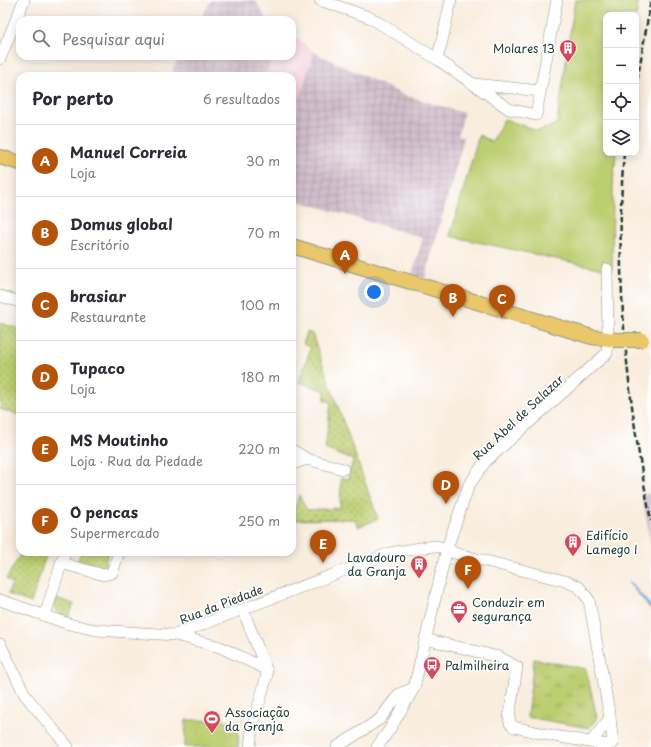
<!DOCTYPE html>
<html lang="pt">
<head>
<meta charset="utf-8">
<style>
  :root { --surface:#fff; --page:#f7f7f7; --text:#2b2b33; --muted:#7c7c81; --line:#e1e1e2; --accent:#b45309 }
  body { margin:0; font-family:"Playpen Sans",sans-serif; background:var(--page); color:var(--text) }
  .controls { position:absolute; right:12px; top:12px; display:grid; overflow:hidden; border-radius:8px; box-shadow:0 2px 10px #0003 }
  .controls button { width:36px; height:36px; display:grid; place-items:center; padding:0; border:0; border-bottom:1px solid var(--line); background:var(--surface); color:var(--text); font:20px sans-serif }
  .you { position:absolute; left:374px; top:292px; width:14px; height:14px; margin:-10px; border:3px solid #fff; border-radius:50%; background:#1a73e8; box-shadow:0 0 0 6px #1a73e833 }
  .badge { display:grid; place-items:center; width:26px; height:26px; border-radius:50%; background:var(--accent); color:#fff; font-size:13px; font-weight:700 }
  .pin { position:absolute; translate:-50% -33px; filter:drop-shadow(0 1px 2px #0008) }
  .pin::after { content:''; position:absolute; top:21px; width:14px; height:12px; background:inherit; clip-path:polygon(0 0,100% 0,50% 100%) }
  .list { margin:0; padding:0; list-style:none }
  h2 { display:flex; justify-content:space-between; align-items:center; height:52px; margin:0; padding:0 16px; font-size:17px }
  h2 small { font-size:13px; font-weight:400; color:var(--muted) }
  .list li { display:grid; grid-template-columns:26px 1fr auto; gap:12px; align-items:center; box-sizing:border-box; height:72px; padding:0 16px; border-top:1px solid var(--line) }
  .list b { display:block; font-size:15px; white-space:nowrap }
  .list p { margin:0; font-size:13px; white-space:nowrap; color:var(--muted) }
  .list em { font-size:13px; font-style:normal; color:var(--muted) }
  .icon { flex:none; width:22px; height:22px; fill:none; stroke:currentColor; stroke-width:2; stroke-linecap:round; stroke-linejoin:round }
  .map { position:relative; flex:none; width:651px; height:747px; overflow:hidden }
  .search { position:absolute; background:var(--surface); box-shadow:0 2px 10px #0003; left:16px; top:16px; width:280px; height:44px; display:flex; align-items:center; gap:10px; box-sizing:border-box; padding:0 14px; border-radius:12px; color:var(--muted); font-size:15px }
  .panel { position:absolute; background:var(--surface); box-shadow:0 2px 10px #0003; left:16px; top:72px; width:280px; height:484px; border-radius:12px }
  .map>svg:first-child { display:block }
  .built { fill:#f5cfda }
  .industrial { fill:url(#industrial-grid) }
  .railway { fill:#d1bdcb }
  .grass { fill:#bdce71; stroke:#6e8652 }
  .park { fill:url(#park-tufts); stroke:#6e8652 }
  .garden { fill:url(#garden-dots); stroke:#6e8652 }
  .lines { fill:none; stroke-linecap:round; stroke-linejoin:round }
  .stream { stroke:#5da1d2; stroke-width:2.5 }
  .minor-casing { stroke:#8c9589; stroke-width:12 }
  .major-casing { stroke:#8c9589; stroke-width:16 }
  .minor { stroke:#fff; stroke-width:11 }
  .major { stroke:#eac769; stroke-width:14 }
  .rail { stroke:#1f3d34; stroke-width:2.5; stroke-dasharray:6 3; stroke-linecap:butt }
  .major-bridge-casing { stroke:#8c9589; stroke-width:16; stroke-linecap:butt }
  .major-bridge { stroke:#eac769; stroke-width:14 }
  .labels { text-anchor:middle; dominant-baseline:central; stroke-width:3.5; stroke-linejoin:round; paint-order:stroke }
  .poi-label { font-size:12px; fill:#1f3d34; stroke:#fff; text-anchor:start }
  .street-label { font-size:12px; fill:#1f3d34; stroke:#fff }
</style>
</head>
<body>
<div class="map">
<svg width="651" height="747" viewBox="0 0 651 747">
  <defs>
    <pattern id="industrial-grid" width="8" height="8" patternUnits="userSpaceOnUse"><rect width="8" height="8" fill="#d1bdcb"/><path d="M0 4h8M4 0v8" fill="none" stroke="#b3a3af"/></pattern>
    <pattern id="park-tufts" width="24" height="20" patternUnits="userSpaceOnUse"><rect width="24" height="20" fill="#bdce71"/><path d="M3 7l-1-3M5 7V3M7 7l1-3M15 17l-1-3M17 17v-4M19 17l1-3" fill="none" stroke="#99a85e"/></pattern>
    <pattern id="garden-dots" width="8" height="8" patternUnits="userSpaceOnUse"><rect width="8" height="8" fill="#bdce71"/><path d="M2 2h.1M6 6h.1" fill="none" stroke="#99a85e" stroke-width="1.8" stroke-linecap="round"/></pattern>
  </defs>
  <rect width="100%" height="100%" fill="#fff"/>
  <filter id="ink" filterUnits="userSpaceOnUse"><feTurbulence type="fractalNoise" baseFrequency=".025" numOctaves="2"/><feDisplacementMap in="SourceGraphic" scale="8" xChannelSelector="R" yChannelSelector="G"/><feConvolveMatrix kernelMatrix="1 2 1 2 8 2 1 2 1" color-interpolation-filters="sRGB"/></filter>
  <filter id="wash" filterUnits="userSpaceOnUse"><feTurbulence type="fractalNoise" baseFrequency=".012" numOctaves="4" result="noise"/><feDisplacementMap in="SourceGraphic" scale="16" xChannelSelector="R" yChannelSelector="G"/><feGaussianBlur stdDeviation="0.9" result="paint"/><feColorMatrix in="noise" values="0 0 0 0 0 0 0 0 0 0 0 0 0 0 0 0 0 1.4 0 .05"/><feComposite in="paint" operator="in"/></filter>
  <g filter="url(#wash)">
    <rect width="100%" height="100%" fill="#f9edde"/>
    <path class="built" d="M292,34L314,52L292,123V76H265L272,56H292Z"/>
    <g class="industrial">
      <path d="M211,0H255L267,20H200Z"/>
      <path d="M314,52L404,95L464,113L458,135L464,138L425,278L412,274L423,238L292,199V123Z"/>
      <path d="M180,56H272L265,76H177L172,70Z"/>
    </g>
    <path class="railway" d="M651,493V546L642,495Z"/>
    <g class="grass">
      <path d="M575,0H639L636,16V15H606V153H616L613,183L612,271L450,236L479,135L492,142L504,119L538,131L548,128L557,123Z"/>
      <path d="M186,720L239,721L238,747H185Z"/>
    </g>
    <path class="park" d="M534,659L586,669L597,718L589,728L527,717Z"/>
    <g class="garden">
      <path d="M0,323L20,329V415L0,409Z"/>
      <path d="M307,332L312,334L378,519L358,527L355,519L292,520L299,495L307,510L340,508L341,478L348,479L353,460L325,449L331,402L324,400L325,391L299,382L311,347L303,344Z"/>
      <path d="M22,552H47L31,603L8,594L12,583L6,579Z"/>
      <path d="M81,552H108L103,571L77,563Z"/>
      <path d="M56,598L74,604L68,618C59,614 50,608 56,598Z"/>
    </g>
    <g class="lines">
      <path class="stream" d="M629,582L651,608"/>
    </g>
  </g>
  <g filter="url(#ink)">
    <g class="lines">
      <g class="minor-casing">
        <g id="minor">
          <path d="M320,0L371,18L437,59L509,109L536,115L557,0"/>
          <path d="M0,59L24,0"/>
          <path d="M437,59L441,45L451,0"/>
          <path d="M474,84L540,91"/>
          <path d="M0,296L20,302"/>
          <path d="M292,450L307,459L292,464"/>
          <path d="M307,459L343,469"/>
          <path d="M61,563L104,575L112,573L119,552"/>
          <path d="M0,600L69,624L96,630L175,635L390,553L433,546L447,548L454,553L565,581L579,587L589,600L610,718L613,743L608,745L554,736L514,727L510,723L509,718L517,667L499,657L425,639"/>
          <path d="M243,610L266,669L267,675L252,729L250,747"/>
          <path d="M45,615L65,552"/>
          <path d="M175,635L220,647L266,669"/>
          <path d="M0,644L25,695L68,747"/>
          <path d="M591,742L610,718"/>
          <path d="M337,747L380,719L399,694L414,688"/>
          <path d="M377,747L390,729L414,688L447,548L469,485L485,462L607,353L608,339L607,269"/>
        </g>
      </g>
      <g class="major-casing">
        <g id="major">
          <path d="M0,157L20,163"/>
          <path d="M292,246L592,337L616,340"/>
        </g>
      </g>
      <use href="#minor" class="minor"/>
      <use href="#major" class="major"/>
      <g class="rail">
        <path d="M636,88L651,0"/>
        <path d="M624,153C614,276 627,400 651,521"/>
      </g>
      <g class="major-bridge-casing">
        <path id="major-bridge" d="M616,340H642"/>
      </g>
      <use href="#major-bridge" class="major-bridge"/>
    </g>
  </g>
  <defs>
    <g id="building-pin" transform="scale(0.9)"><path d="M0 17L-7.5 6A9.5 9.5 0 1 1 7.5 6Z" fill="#d1495b" stroke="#fff"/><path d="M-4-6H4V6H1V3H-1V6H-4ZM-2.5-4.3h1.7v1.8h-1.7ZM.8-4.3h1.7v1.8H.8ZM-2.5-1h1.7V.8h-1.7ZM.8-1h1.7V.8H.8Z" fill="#fff"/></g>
    <g id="office-pin" transform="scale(0.9)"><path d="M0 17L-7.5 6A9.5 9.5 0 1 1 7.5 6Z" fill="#d1495b" stroke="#fff"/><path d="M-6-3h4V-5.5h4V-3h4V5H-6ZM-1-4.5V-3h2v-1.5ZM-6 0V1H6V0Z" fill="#fff"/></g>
    <g id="bus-pin" transform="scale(0.9)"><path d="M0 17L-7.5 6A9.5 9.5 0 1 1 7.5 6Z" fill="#d1495b" stroke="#fff"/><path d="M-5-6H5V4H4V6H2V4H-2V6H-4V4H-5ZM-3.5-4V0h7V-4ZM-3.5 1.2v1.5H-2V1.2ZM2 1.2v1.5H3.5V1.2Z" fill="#fff"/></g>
    <g id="stadium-pin" transform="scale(0.9)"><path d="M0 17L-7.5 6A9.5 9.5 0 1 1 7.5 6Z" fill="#d1495b" stroke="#fff"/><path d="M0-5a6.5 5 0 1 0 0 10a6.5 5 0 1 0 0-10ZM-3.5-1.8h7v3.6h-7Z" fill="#fff"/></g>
  </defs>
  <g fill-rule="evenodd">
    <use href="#building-pin" x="568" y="48"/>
    <use href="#building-pin" x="573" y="542"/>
    <use href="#building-pin" x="419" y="564"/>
    <use href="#office-pin" x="459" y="609"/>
    <use href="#bus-pin" x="432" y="665"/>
    <use href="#stadium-pin" x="212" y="719"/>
  </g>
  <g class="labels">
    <g class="poi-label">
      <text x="555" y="48" text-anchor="end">Molares 13</text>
      <text x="586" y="535">Edifício<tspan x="586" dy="14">Lamego I</tspan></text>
      <text x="406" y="557" text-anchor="end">Lavadouro<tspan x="406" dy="14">da Granja</tspan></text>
      <text x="472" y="602">Conduzir em<tspan x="472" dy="14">segurança</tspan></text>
      <text x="445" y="665">Palmilheira</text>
      <text x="225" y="712">Associação<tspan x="225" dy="14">da Granja</tspan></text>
    </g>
    <g class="street-label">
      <text transform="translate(518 417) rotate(-43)">Rua Abel de Salazar</text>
      <text transform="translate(221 604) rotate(-21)">Rua da Piedade</text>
    </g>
  </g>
</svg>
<div class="controls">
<button>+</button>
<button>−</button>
<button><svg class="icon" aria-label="locate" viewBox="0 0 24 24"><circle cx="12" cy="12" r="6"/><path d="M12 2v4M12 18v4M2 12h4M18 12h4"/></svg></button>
<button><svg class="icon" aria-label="layers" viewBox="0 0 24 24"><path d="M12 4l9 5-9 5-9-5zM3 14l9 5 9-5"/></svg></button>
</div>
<div class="you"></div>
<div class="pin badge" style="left:345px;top:274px">A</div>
<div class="pin badge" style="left:453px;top:317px">B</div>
<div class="pin badge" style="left:502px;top:318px">C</div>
<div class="pin badge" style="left:446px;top:504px">D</div>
<div class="pin badge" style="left:323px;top:563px">E</div>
<div class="pin badge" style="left:468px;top:589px">F</div>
<div class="search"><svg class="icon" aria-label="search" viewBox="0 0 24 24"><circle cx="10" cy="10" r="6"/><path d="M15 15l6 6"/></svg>Pesquisar aqui</div>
<section class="panel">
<h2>Por perto<small>6 resultados</small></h2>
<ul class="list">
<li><span class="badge">A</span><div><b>Manuel Correia</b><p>Loja</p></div><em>30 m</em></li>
<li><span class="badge">B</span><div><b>Domus global</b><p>Escritório</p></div><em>70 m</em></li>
<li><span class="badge">C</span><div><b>brasiar</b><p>Restaurante</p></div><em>100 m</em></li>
<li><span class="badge">D</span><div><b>Tupaco</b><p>Loja</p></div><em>180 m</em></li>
<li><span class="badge">E</span><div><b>MS Moutinho</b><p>Loja · Rua da Piedade</p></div><em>220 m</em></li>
<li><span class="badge">F</span><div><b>O pencas</b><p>Supermercado</p></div><em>250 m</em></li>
</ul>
</section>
</div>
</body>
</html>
